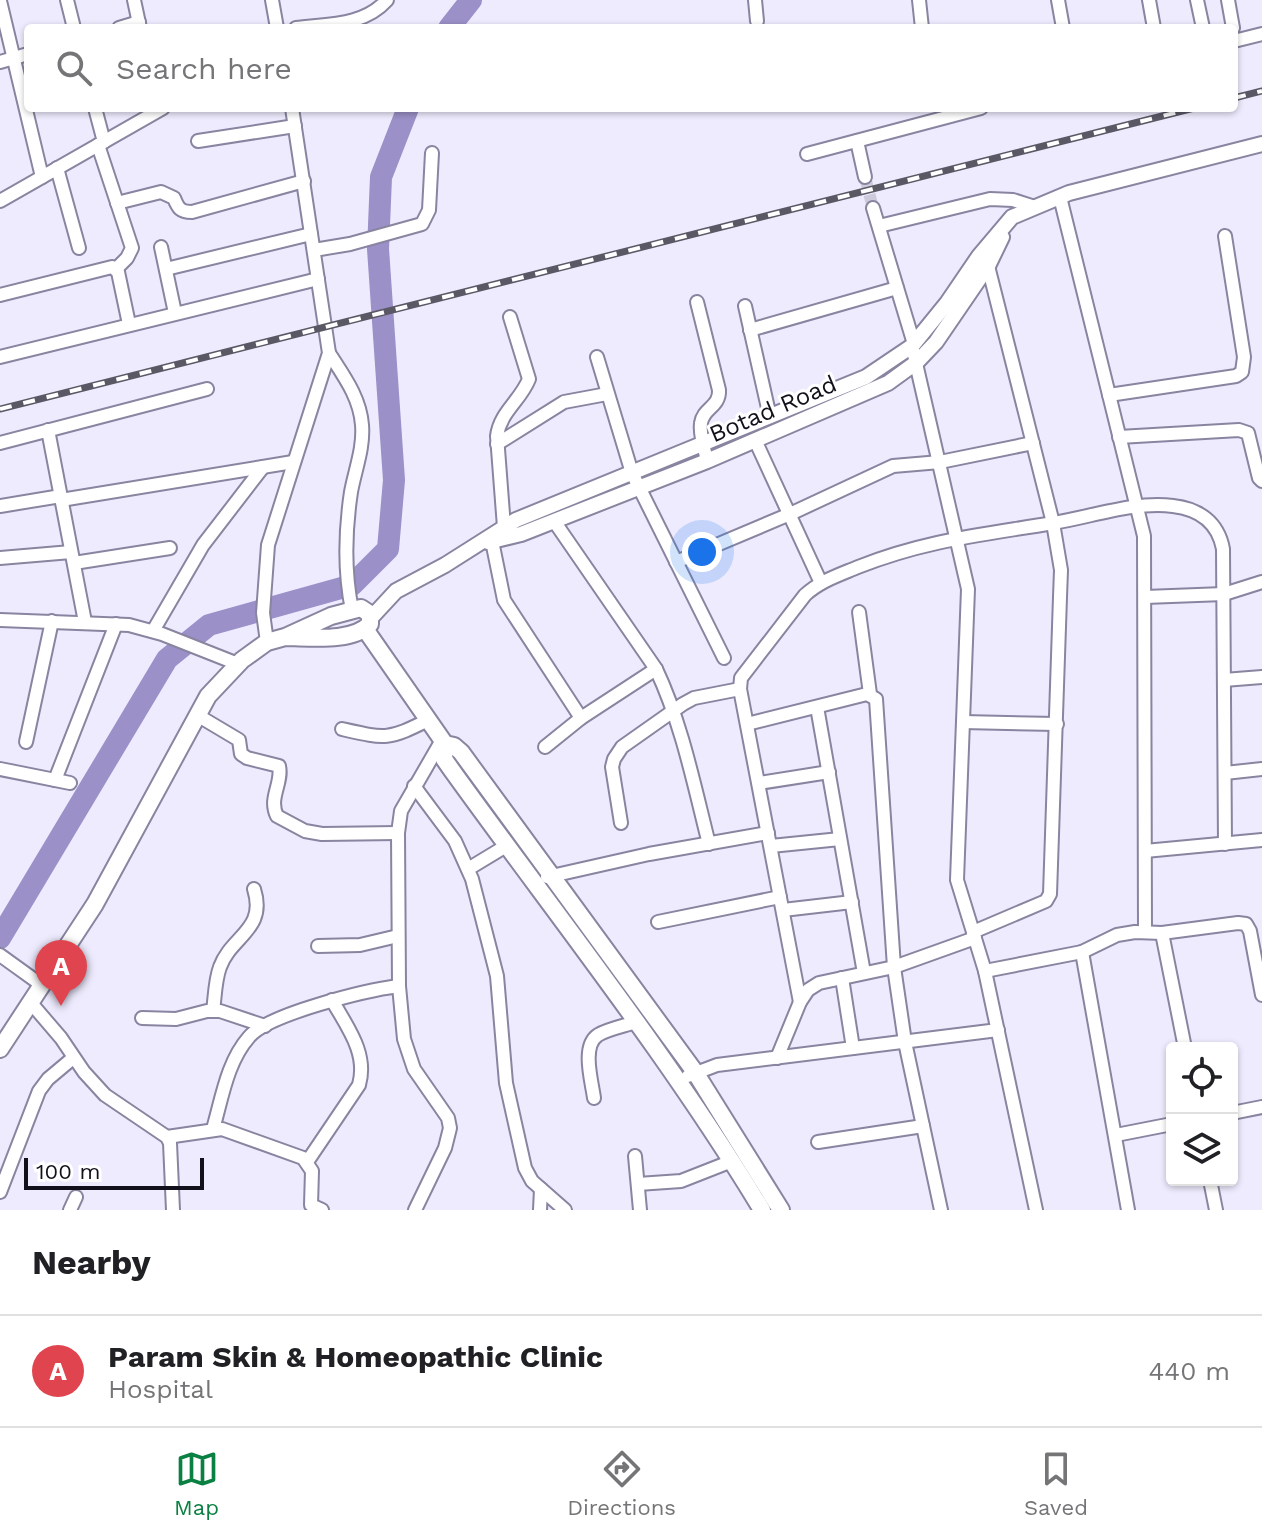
<!DOCTYPE html>
<html lang="en">
<head>
<meta charset="utf-8">
<style>
  :root { --surface:#fff; --page:#f2f2f2; --text:#202124; --muted:#757577; --line:#e0e0e0; --accent:#0b8043 }
  body { margin:0; font-family:"Work Sans",sans-serif; background:var(--page); color:var(--text) }
  .controls { position:absolute; right:24px; bottom:24px; display:grid; overflow:hidden; border-radius:8px; box-shadow:0 2px 6px #0004 }
  .controls button { width:72px; height:72px; display:grid; place-items:center; padding:0; border:0; border-bottom:2px solid var(--line); background:var(--surface); color:var(--text); font:40px sans-serif }
  .scale { position:absolute; left:24px; bottom:20px; width:180px; box-sizing:border-box; padding-left:8px; border:4px solid #12101a; border-top:0; font-size:22px; line-height:28px; white-space:nowrap; color:#12101a; -webkit-text-stroke:6px #fff; paint-order:stroke }
  .you { position:absolute; left:702px; top:552px; width:28px; height:28px; margin:-20px; border:6px solid #fff; border-radius:50%; background:#1a73e8; box-shadow:0 0 0 12px #1a73e833 }
  .badge { display:grid; place-items:center; width:52px; height:52px; border-radius:50%; background:var(--accent); color:#fff; font-size:26px; font-weight:700 }
  .pin { position:absolute; translate:-50% -66px; filter:drop-shadow(0 2px 4px #0008) }
  .pin::after { content:''; position:absolute; top:42px; width:28px; height:24px; background:inherit; clip-path:polygon(0 0,100% 0,50% 100%) }
  .list { margin:0; padding:0; list-style:none }
  h2 { display:flex; justify-content:space-between; align-items:center; height:104px; margin:0; padding:0 32px; font-size:34px }
  h2 small { font-size:26px; font-weight:400; color:var(--muted) }
  .list li { display:grid; grid-template-columns:52px 1fr auto; gap:24px; align-items:center; box-sizing:border-box; height:112px; padding:0 32px; border-top:2px solid var(--line) }
  .list b { display:block; font-size:30px; white-space:nowrap }
  .list p { margin:0; font-size:26px; white-space:nowrap; color:var(--muted) }
  .list em { font-size:26px; font-style:normal; color:var(--muted) }
  .icon { flex:none; width:44px; height:44px; fill:none; stroke:currentColor; stroke-width:2; stroke-linecap:round; stroke-linejoin:round }
  .map { position:relative; flex:none; width:1262px; height:1210px; overflow:hidden }
  .search { position:absolute; background:var(--surface); box-shadow:0 2px 6px #0004; left:24px; right:24px; top:24px; height:88px; display:flex; align-items:center; gap:20px; box-sizing:border-box; padding:0 28px; border-radius:8px; color:var(--muted); font-size:30px }
  .sheet { height:216px; background:var(--surface) }
  nav { display:flex; justify-content:space-around; align-items:center; box-sizing:border-box; height:112px; border-top:2px solid var(--line); background:var(--surface); font-size:22px; color:var(--muted) }
  nav a { display:grid; justify-items:center; gap:4px }
  nav .on { color:var(--accent) }
  .map>svg:first-child { display:block }
  .lines { fill:none; stroke-linecap:round; stroke-linejoin:round }
  .river { stroke:#9b90c7; stroke-width:22 }
  .minor-tunnel { stroke:#cdcadc; stroke-width:12; stroke-dasharray:12 6; stroke-linecap:butt }
  .minor-casing { stroke:#8984a0; stroke-width:16 }
  .major-casing { stroke:#8984a0; stroke-width:18 }
  .highway-casing { stroke:#8984a0; stroke-width:20 }
  .minor { stroke:#fff; stroke-width:12 }
  .major { stroke:#fff; stroke-width:14 }
  .highway { stroke:#fff; stroke-width:16 }
  .rail-casing { stroke:#5a5865; stroke-width:7 }
  .rail { stroke:#fff; stroke-width:4; stroke-dasharray:12; stroke-linecap:butt }
  .labels { text-anchor:middle; dominant-baseline:central; stroke-width:6; stroke-linejoin:round; paint-order:stroke }
  .street-label { font-size:24px; fill:#12101a; stroke:#fff }
</style>
</head>
<body>
<div class="map">
<svg width="1262" height="1210" viewBox="0 0 1262 1210">
  <rect width="100%" height="100%" fill="#eeebfe"/>
  <g class="lines">
    <g class="river">
      <path d="M449,28L471,0"/>
      <path d="M0,938L167,659L209,625L352,585L388,549L394,480L378,249L381,177L408,108"/>
    </g>
    <path class="minor-tunnel" d="M865,177L873,208"/>
    <g class="minor-casing">
      <g id="minor">
        <path d="M67,0L74,28"/>
        <path d="M134,0L140,28"/>
        <path d="M272,0L277,28"/>
        <path d="M755,0L757,21"/>
        <path d="M919,0L922,28"/>
        <path d="M1058,0L1063,28"/>
        <path d="M1149,0L1154,28"/>
        <path d="M1197,0L1203,28"/>
        <path d="M1228,0L1233,28"/>
        <path d="M0,1L42,177"/>
        <path d="M119,28L139,22"/>
        <path d="M296,28C328,24 364,26 387,0"/>
        <path d="M1234,41L1262,34"/>
        <path d="M0,62L28,54"/>
        <path d="M95,108L104,142"/>
        <path d="M198,141L295,126"/>
        <path d="M857,141L865,177"/>
        <path d="M98,145L132,248L127,258L116,269"/>
        <path d="M807,154L981,108"/>
        <path d="M57,168L79,248"/>
        <path d="M1060,197L1144,536L1145,932"/>
        <path d="M0,201L163,108"/>
        <path d="M117,203L161,192L174,198C178,208 180,212 192,212L304,181"/>
        <path d="M873,208L914,344"/>
        <path d="M879,226L990,199L1013,200L1035,207"/>
        <path d="M161,247L175,313"/>
        <path d="M314,250L350,244L422,224L429,210L432,153"/>
        <path d="M166,269L311,234"/>
        <path d="M0,295L112,267L118,272L129,324"/>
        <path d="M697,302L719,390C720,407 703,408 701,423C699,434 705,450 707,461"/>
        <path d="M745,306L770,417"/>
        <path d="M750,330L897,288"/>
        <path d="M912,346L968,589L957,880L985,971L1036,1210"/>
        <path d="M329,353C343,375 360,397 362,425C364,448 355,470 351,492C345,532 344,571 352,610"/>
        <path d="M0,357L318,279"/>
        <path d="M597,357L632,473L724,658"/>
        <path d="M1109,395L1236,376L1242,372L1244,357L1225,236"/>
        <path d="M48,430L85,622"/>
        <path d="M1119,437L1239,430L1248,433L1259,478L1262,481"/>
        <path d="M755,440L821,583"/>
        <path d="M0,443L207,389"/>
        <path d="M497,444L564,402L607,394"/>
        <path d="M61,500L293,462"/>
        <path d="M0,506L61,496"/>
        <path d="M554,521L656,669C682,724 694,785 709,844"/>
        <path d="M504,527L497,436C500,412 521,400 529,379L510,317"/>
        <path d="M492,541L504,600L581,718"/>
        <path d="M0,558L71,552"/>
        <path d="M676,562L790,514L893,466L940,462L1033,443"/>
        <path d="M74,563L170,548"/>
        <path d="M1145,597L1224,594L1262,582"/>
        <path d="M859,612L870,694"/>
        <path d="M0,620L129,625L162,634L238,664"/>
        <path d="M153,631L203,545L263,467"/>
        <path d="M267,642L263,613L268,545L329,353L292,108"/>
        <path d="M1224,680L1262,677"/>
        <path d="M817,707L864,973"/>
        <path d="M197,715L239,740L241,754L247,758L279,766C283,783 268,798 277,816L305,831L322,834L398,833"/>
        <path d="M963,722L1057,724"/>
        <path d="M747,724L867,694L876,699L894,967L905,1042L941,1210"/>
        <path d="M342,729C386,739 388,740 428,720"/>
        <path d="M26,742L52,621"/>
        <path d="M545,747L581,718L656,669"/>
        <path d="M0,769L70,783"/>
        <path d="M1225,773L1262,769"/>
        <path d="M55,780L116,624"/>
        <path d="M759,783L829,772"/>
        <path d="M414,786L455,841L472,879L497,976L506,1083L525,1168L532,1181L565,1210"/>
        <path d="M621,823L612,767L614,759L622,747L683,704L694,698L740,689"/>
        <path d="M771,846L840,839"/>
        <path d="M1145,851L1262,840"/>
        <path d="M468,869L506,846"/>
        <path d="M547,877L649,854L768,833"/>
        <path d="M783,910L852,902"/>
        <path d="M658,922L780,897"/>
        <path d="M973,932L1046,901L1050,894L1060,597L1061,570L1053,523L988,266"/>
        <path d="M1162,933L1185,1048"/>
        <path d="M318,946L360,945L398,936"/>
        <path d="M1082,952L1128,1210"/>
        <path d="M0,955L43,986"/>
        <path d="M985,971L1082,952L1117,935L1135,932L1162,933L1238,923L1246,924L1250,931L1262,995"/>
        <path d="M842,978L853,1048"/>
        <path d="M800,1002L740,689L741,678L805,595C820,581 839,575 858,567C926,540 982,535 1053,523C1091,517 1134,501 1173,506C1199,509 1218,522 1223,549L1225,844"/>
        <path d="M31,1003L61,1038L84,1072L105,1095L167,1137L170,1143L173,1210"/>
        <path d="M213,1011C215,997 215,980 220,967C231,936 267,930 254,889"/>
        <path d="M142,1018L176,1019L207,1011H220L265,1026"/>
        <path d="M777,1058L800,1002L808,990L819,983L894,967L975,938"/>
        <path d="M688,1076L717,1065L998,1030"/>
        <path d="M594,1098C592,1082 581,1046 598,1035C608,1029 624,1026 636,1022"/>
        <path d="M1232,1113L1262,1107"/>
        <path d="M213,1129C222,1098 227,1062 249,1037C268,1014 367,990 399,986"/>
        <path d="M1116,1135L1172,1124"/>
        <path d="M167,1137L222,1129L303,1158L312,1171L311,1205L322,1210"/>
        <path d="M818,1142L923,1126"/>
        <path d="M635,1156L640,1210"/>
        <path d="M307,1162L359,1085C368,1053 347,1027 332,1000"/>
        <path d="M1210,1180L1216,1210"/>
        <path d="M638,1184L681,1181L732,1161"/>
        <path d="M0,1192L39,1091L48,1079L73,1058"/>
        <path d="M70,1210L76,1197"/>
        <path d="M415,1210L445,1148L450,1128L448,1118L414,1069L404,1039L399,986L398,833L401,811L442,740"/>
        <path d="M540,1210L541,1189"/>
      </g>
    </g>
    <g class="major-casing">
      <g id="major">
        <path d="M488,542L521,534L707,461L888,383L917,362L936,342L988,266L1002,237"/>
        <path d="M370,619L396,591L445,565L516,520L866,377L912,346L947,303L979,256L1012,217L1069,193L1262,144"/>
      </g>
    </g>
    <g class="highway-casing">
      <g id="highway">
        <path d="M365,629L445,744L454,746L461,752L695,1072L781,1210"/>
        <path d="M445,744L444,759L451,769C556,915 669,1056 762,1210"/>
        <path d="M0,1049L95,904L208,696L242,660L267,642L285,637L331,616L361,608L370,614V624C352,643 309,637 285,637"/>
      </g>
    </g>
    <use href="#minor" class="minor"/>
    <use href="#major" class="major"/>
    <use href="#highway" class="highway"/>
    <g class="rail-casing">
      <g id="rail">
        <path d="M1234,98L1262,91"/>
        <path d="M0,409L1194,108"/>
      </g>
    </g>
    <use href="#rail" class="rail"/>
  </g>
  <g class="labels">
    <g class="street-label">
      <text transform="translate(773 409) rotate(-23)">Botad Road</text>
    </g>
  </g>
</svg>
<div class="controls">
<button><svg class="icon" aria-label="locate" viewBox="0 0 24 24"><circle cx="12" cy="12" r="6"/><path d="M12 2v4M12 18v4M2 12h4M18 12h4"/></svg></button>
<button><svg class="icon" aria-label="layers" viewBox="0 0 24 24"><path d="M12 4l9 5-9 5-9-5zM3 14l9 5 9-5"/></svg></button>
</div>
<div class="scale">100 m</div>
<div class="you"></div>
<div class="pin badge" style="left:61px;top:1006px;background:#e0444e">A</div>
<div class="search"><svg class="icon" aria-label="search" viewBox="0 0 24 24"><circle cx="10" cy="10" r="6"/><path d="M15 15l6 6"/></svg>Search here</div>
</div>
<section class="sheet">
<h2>Nearby<small></small></h2>
<ul class="list">
<li><span class="badge" style="background:#e0444e">A</span><div><b>Param Skin &amp; Homeopathic Clinic</b><p>Hospital</p></div><em>440 m</em></li>
</ul>
</section>
<nav>
<a class="on"><svg class="icon" aria-label="map" viewBox="0 0 24 24"><path d="M3 6l6-2 6 2 6-2v14l-6 2-6-2-6 2zM9 4v14M15 6v14"/></svg>Map</a>
<a><svg class="icon" aria-label="directions" viewBox="0 0 24 24"><path d="M12 3l9 9-9 9-9-9zM9 14v-3h6M13 9l2 2-2 2"/></svg>Directions</a>
<a><svg class="icon" aria-label="saved" viewBox="0 0 24 24"><path d="M7 4h10v16l-5-4-5 4z"/></svg>Saved</a>
</nav>
</body>
</html>
